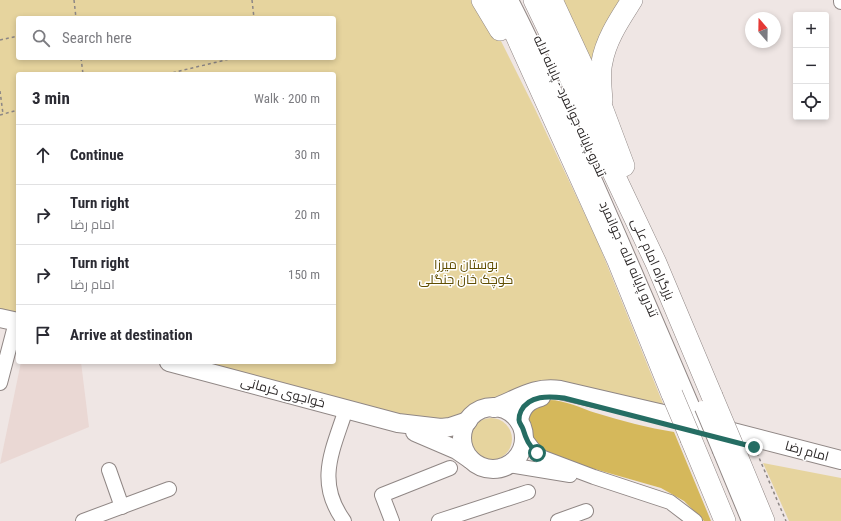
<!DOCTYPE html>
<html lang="en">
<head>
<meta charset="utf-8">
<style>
  :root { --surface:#fff; --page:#f7f7f7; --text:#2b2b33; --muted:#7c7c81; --line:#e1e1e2 }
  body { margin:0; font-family:"Roboto Condensed",Cairo,sans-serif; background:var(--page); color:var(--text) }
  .controls { position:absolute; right:12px; top:12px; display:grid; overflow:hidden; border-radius:4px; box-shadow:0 2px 6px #0003 }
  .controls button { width:36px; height:36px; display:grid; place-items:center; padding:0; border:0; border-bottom:1px solid var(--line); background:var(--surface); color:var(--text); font:20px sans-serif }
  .compass { position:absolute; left:745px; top:12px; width:36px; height:36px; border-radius:50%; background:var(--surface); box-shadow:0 2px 6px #0003; rotate:340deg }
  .stop { position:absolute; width:12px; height:12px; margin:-9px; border:3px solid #256d63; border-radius:50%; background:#fff }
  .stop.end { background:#256d63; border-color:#fff; box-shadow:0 1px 4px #0008 }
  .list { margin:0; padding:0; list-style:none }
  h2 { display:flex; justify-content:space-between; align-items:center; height:52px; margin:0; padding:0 16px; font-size:17px }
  h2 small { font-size:13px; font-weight:400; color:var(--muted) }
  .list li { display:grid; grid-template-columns:26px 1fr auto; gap:12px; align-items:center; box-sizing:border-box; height:60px; padding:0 16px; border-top:1px solid var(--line) }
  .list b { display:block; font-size:15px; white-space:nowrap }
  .list p { margin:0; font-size:13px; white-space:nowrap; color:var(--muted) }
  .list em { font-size:13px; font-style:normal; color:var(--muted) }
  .icon { flex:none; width:22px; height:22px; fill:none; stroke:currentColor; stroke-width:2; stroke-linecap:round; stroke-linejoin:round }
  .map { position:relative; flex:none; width:841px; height:521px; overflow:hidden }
  .search { position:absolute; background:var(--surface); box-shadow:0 2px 6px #0003; left:16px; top:16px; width:320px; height:44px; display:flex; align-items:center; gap:10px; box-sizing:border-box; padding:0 14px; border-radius:4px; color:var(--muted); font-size:15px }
  .panel { position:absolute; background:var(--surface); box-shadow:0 2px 6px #0003; left:16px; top:72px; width:320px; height:292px; border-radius:4px }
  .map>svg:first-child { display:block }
  .built { fill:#ead8d4 }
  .green { fill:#e6d49e; fill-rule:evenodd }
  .forest { fill:#d5b85b }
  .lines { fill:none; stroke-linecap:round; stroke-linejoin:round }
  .minor-casing { stroke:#908785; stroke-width:16 }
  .major-casing { stroke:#908785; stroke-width:20 }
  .highway-casing { stroke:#908785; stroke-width:22 }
  .path { stroke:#8c8685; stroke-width:1.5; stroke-dasharray:3 3; stroke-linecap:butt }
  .minor { stroke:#fff; stroke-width:14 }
  .major { stroke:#fff; stroke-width:18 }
  .highway { stroke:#fff; stroke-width:21 }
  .minor-bridge-casing { stroke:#908785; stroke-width:16; stroke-linecap:butt }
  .highway-bridge-casing { stroke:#908785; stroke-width:22; stroke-linecap:butt }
  .minor-bridge { stroke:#fff; stroke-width:14 }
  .highway-bridge { stroke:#fff; stroke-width:21 }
  .route { stroke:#256d63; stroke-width:5 }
  .labels { text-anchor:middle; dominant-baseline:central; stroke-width:3; stroke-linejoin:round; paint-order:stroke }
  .street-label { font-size:13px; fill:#2c2828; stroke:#fff }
  .park-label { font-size:13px; fill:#604d00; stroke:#fff }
</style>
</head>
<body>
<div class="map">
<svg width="841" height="521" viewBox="0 0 841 521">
  <rect width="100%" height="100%" fill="#efe6e4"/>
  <path class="built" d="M21,362H81L89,427L0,464Z"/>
  <g class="green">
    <path d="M0,0H478L490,19L535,109L597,240L666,411L587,393L482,405L475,407L465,416L431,424L188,362H334V74H18V319L0,315ZM18,18H334V58H18Z"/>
    <path d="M555,0H628L597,91Z"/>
    <circle cx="491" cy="439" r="21"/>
    <path d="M763,463L841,478V521H789Z"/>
  </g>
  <path class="forest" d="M546,400C564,399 580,408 596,413C622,421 648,428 674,432L711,521H704L684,501L661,488L549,456L529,436L525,423L527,411Z"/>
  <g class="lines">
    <g class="minor-casing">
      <g id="minor">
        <path d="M511,0C533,42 552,86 572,129C614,222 654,316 694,410"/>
        <path d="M841,0V2"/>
        <path d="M0,383L16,322"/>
        <path d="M524,437L533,449L541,457L594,477L670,502L695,521"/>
        <path d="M720,451L749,521"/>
        <path d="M509,465L570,475"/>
        <path d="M109,470L122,507"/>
        <path d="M83,521L169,489"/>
        <path d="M344,521C315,481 333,450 346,409"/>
        <path d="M392,521L382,495L450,468"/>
        <path d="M439,521L528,492"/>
        <path d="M558,521L586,511"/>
      </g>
    </g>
    <g class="major-casing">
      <g id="major">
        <path d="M0,318L18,322"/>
        <path d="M169,362L398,423L441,428L450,427L468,421"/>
        <circle cx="493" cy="438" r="31"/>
        <path d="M494,408C518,399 534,386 560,390L659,413L841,460"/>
        <path d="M519,421C521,407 528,400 541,397"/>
        <path d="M415,432L457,450L470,459"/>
      </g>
    </g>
    <g class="highway-casing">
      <g id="highway">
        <path d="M482,0L500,30"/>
        <path d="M500,0L618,261L672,394"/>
        <path d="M534,0L558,50L593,130L656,263L712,396"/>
        <path d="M552,0L603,110L624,166"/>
        <path d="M602,100C601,87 599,74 602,62C606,39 620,19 632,0"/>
        <path d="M691,439L725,521"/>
        <path d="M733,446L764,521"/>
      </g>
    </g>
    <g class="path">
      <path d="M74,0L76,18"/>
      <path d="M252,0L254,18"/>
      <path d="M0,40L18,36"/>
      <path d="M81,58L83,74"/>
      <path d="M167,74L234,58"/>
      <path d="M0,91L3,114"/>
      <path d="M0,115L18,110"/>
      <path d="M757,453L786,521"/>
    </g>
    <use href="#minor" class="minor"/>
    <use href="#major" class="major"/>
    <use href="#highway" class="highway"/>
    <g class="minor-bridge-casing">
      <path id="minor-bridge" d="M702,408L720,451"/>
    </g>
    <g class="highway-bridge-casing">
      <g id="highway-bridge">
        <path d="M672,394L691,439"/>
        <path d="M712,396L733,446"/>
      </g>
    </g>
    <use href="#minor-bridge" class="minor-bridge"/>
    <use href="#highway-bridge" class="highway-bridge"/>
  </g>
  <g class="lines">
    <path class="route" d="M537,453C529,446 526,439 523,429C522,426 519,423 519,420C519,418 520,413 521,411C529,395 549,396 564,398L754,447"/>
  </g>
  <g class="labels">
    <g class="street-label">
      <text transform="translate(570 106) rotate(65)">تندرو پایانه جوانمرد - پایانه لاله</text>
      <text transform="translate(629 259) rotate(66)">تندرو پایانه لاله - جوانمرد</text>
      <text transform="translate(653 259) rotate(66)">بزرگراه امام علی</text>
      <text transform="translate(283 392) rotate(15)">خواجوی کرمانی</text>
      <text transform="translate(807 451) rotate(15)">امام رضا</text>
    </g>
    <g class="park-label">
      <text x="466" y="264">بوستان میرزا<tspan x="466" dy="15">کوچک خان جنگلی</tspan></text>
    </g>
  </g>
</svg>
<div class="controls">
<button>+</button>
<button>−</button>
<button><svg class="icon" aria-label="locate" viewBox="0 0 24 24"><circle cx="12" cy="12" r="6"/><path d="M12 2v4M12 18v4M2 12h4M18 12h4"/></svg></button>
</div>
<svg class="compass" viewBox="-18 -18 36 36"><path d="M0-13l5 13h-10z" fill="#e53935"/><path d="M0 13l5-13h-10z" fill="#7c7c81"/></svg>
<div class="stop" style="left:537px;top:453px"></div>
<div class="stop end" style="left:754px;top:447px"></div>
<div class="search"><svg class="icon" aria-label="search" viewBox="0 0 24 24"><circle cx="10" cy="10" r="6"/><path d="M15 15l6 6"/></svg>Search here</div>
<section class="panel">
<h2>3 min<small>Walk · 200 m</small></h2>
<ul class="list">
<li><svg class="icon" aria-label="ahead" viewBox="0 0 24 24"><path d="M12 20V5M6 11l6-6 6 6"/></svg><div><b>Continue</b></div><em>30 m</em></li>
<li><svg class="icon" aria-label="right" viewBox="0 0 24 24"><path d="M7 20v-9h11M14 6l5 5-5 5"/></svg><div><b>Turn right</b><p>امام رضا</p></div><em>20 m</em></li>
<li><svg class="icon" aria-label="right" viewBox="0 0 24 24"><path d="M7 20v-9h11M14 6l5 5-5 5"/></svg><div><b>Turn right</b><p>امام رضا</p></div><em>150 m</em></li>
<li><svg class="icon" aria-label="arrive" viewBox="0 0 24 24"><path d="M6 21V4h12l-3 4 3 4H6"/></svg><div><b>Arrive at destination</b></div></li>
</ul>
</section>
</div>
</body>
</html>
